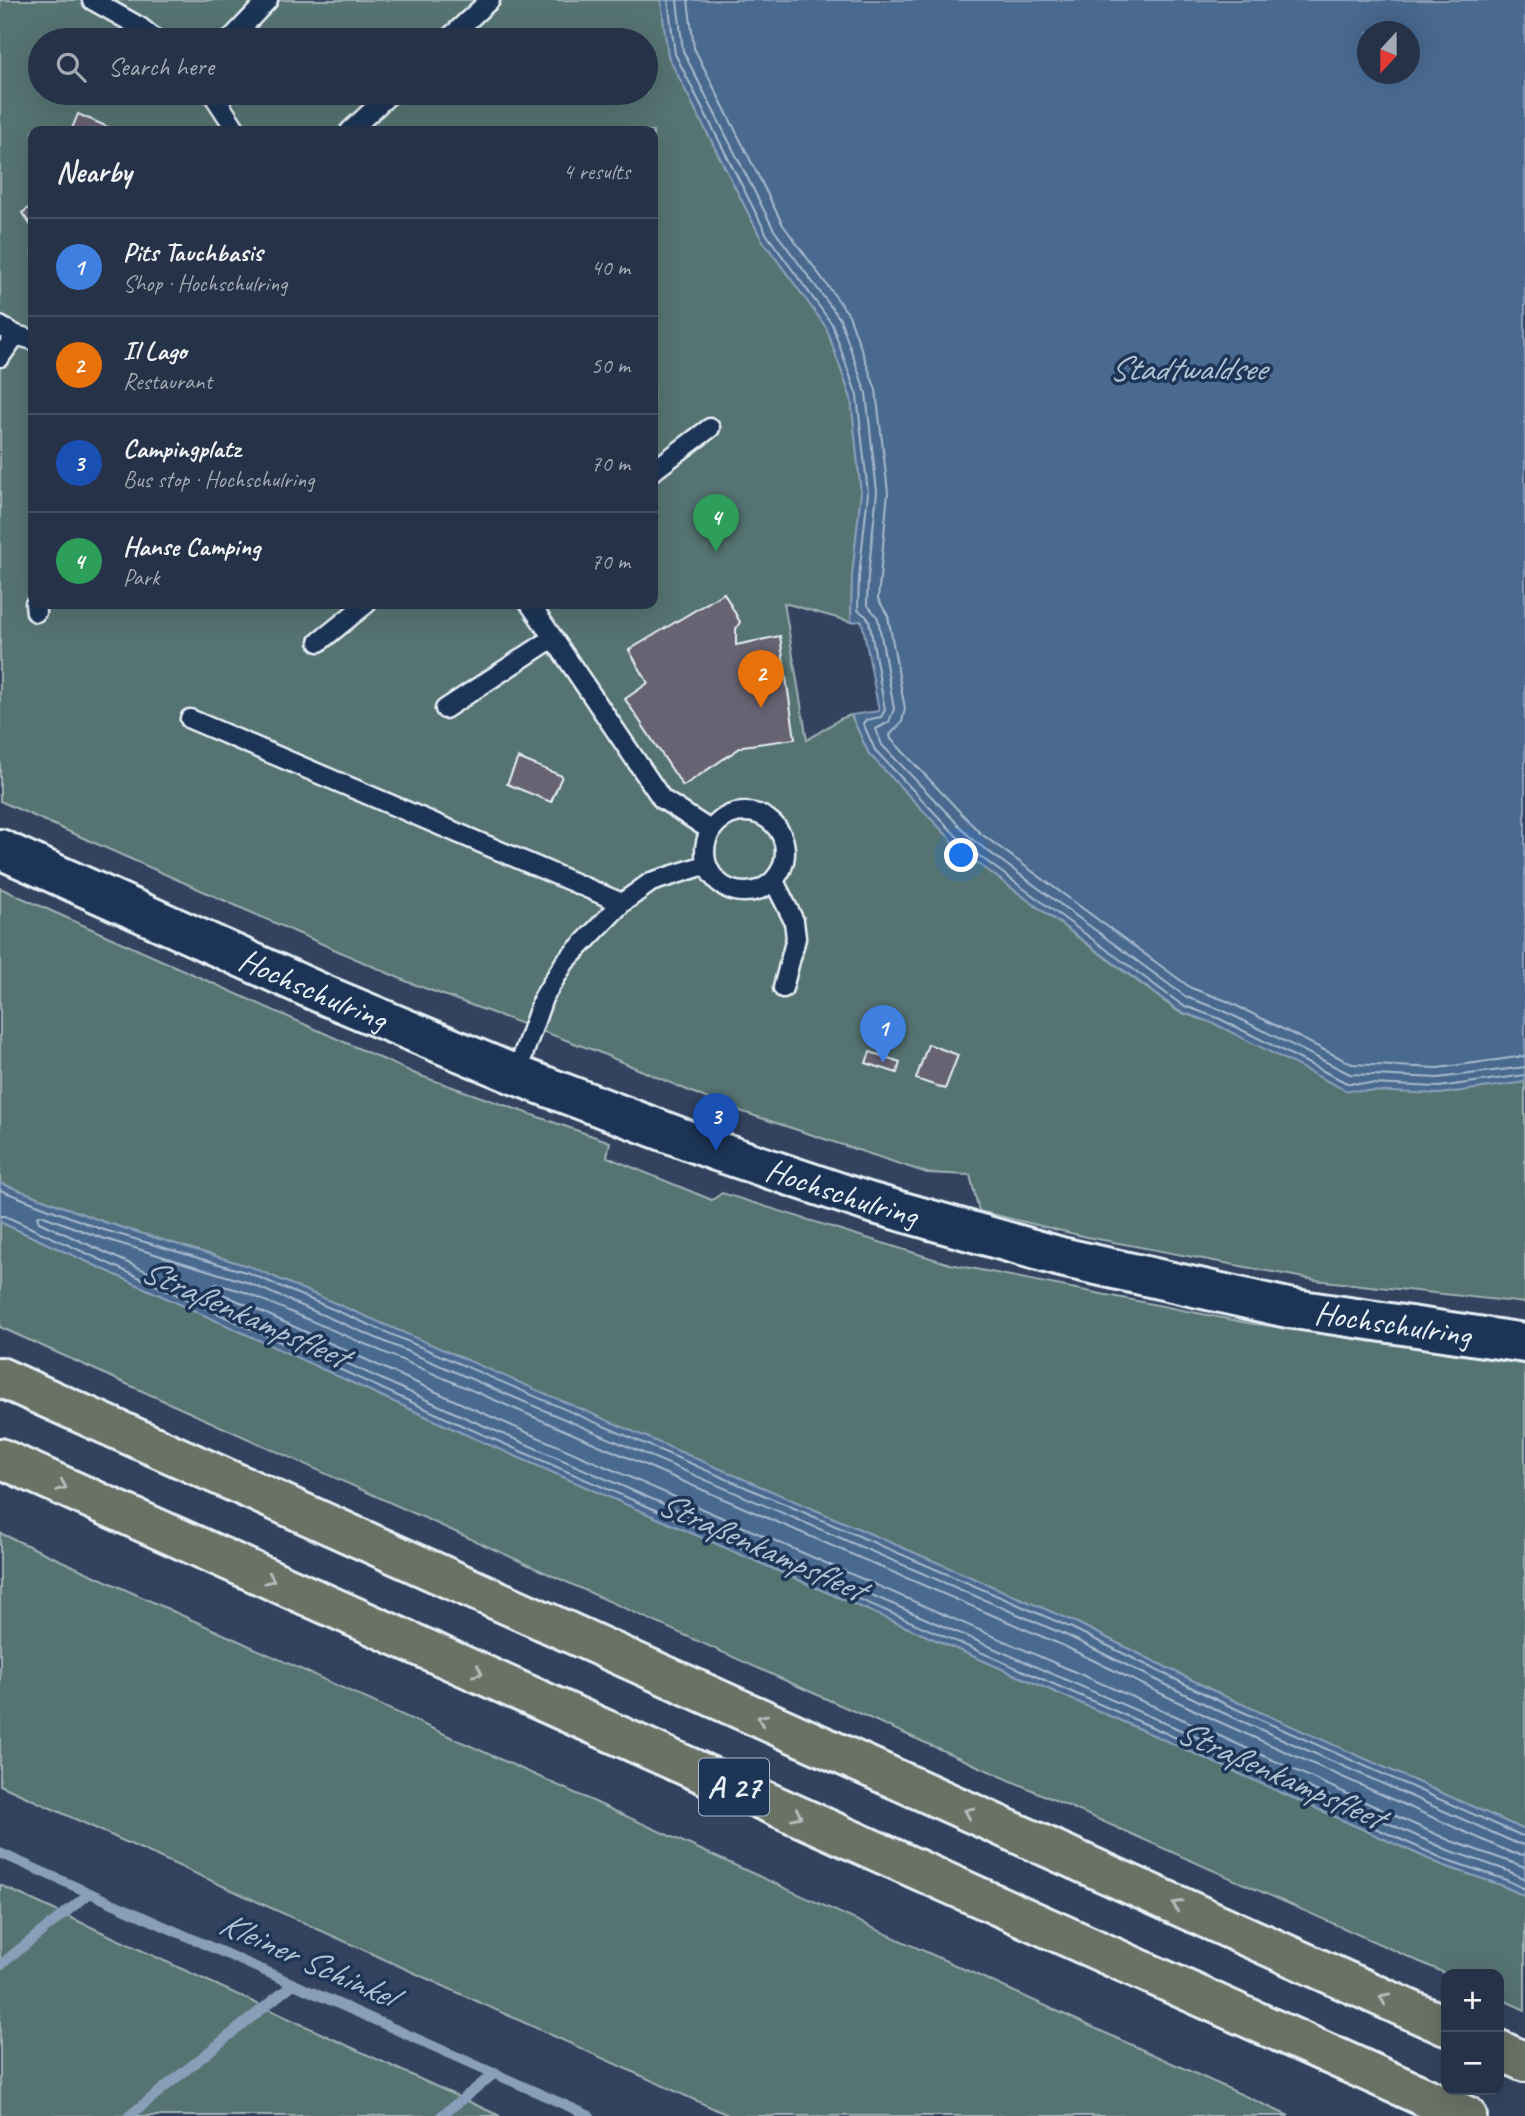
<!DOCTYPE html>
<html lang="en">
<head>
<meta charset="utf-8">
<style>
  :root { --surface:#263247; --page:#2e3a4e; --text:#f1f3f6; --muted:#a4aab4; --line:#424d60; --accent:#ffd166 }
  body { margin:0; font-family:Caveat,sans-serif; background:var(--page); color:var(--text) }
  .controls { position:absolute; right:21px; bottom:21px; display:grid; overflow:hidden; border-radius:14px; box-shadow:0 7px 28px #0002 }
  .controls button { width:63px; height:63px; display:grid; place-items:center; padding:0; border:0; border-bottom:2px solid var(--line); background:var(--surface); color:var(--text); font:35px sans-serif }
  .compass { position:absolute; left:1357px; top:21px; width:63px; height:63px; border-radius:50%; background:var(--surface); box-shadow:0 7px 28px #0002; rotate:201deg }
  .you { position:absolute; left:962px; top:856px; width:24px; height:24px; margin:-18px; border:5px solid #fff; border-radius:50%; background:#1a73e8; box-shadow:0 0 0 10px #1a73e833 }
  .badge { display:grid; place-items:center; width:46px; height:46px; border-radius:50%; background:var(--accent); color:#fff; font-size:23px; font-weight:700 }
  .pin { position:absolute; translate:-50% -58px; filter:drop-shadow(0 2px 4px #0008) }
  .pin::after { content:''; position:absolute; top:37px; width:24px; height:21px; background:inherit; clip-path:polygon(0 0,100% 0,50% 100%) }
  .list { margin:0; padding:0; list-style:none }
  h2 { display:flex; justify-content:space-between; align-items:center; height:91px; margin:0; padding:0 28px; font-size:30px }
  h2 small { font-size:23px; font-weight:400; color:var(--muted) }
  .list li { display:grid; grid-template-columns:46px 1fr auto; gap:21px; align-items:center; box-sizing:border-box; height:98px; padding:0 28px; border-top:2px solid var(--line) }
  .list b { display:block; font-size:26px; white-space:nowrap }
  .list p { margin:0; font-size:23px; white-space:nowrap; color:var(--muted) }
  .list em { font-size:23px; font-style:normal; color:var(--muted) }
  .icon { flex:none; width:38px; height:38px; fill:none; stroke:currentColor; stroke-width:2; stroke-linecap:round; stroke-linejoin:round }
  .map { position:relative; flex:none; width:1525px; height:2116px; overflow:hidden }
  .search { position:absolute; background:var(--surface); box-shadow:0 7px 28px #0002; left:28px; top:28px; width:630px; height:77px; display:flex; align-items:center; gap:18px; box-sizing:border-box; padding:0 24px; border-radius:38px; color:var(--muted); font-size:26px }
  .panel { position:absolute; background:var(--surface); box-shadow:0 7px 28px #0002; left:28px; top:126px; width:630px; height:483px; border-radius:14px }
  .map>svg:first-child { display:block }
  .green { fill:#557371; stroke:#9eb2b4; stroke-width:2; fill-rule:evenodd }
  .water { fill:#49698f; stroke:#899fb9; stroke-width:2; fill-rule:evenodd }
  .lines { fill:none; stroke-linecap:round; stroke-linejoin:round }
  .shore { stroke:#a8bbce; stroke-width:2 }
  .stream { stroke:#899fb9; stroke-width:10 }
  .building { fill:#676472; stroke:#e8f1f8; stroke-width:2 }
  .lane-casing { stroke:#e8f1f8; stroke-width:23 }
  .secondary-casing { stroke:#e8f1f8; stroke-width:44 }
  .highway-casing { stroke:#e8f1f8; stroke-width:44 }
  .lane { stroke:#1d3557; stroke-width:18 }
  .secondary { stroke:#1d3557; stroke-width:38 }
  .highway { stroke:#6a7165; stroke-width:38 }
  .oneway { stroke:#b6bebd }
  .labels { text-anchor:middle; dominant-baseline:central; stroke-width:7; stroke-linejoin:round; paint-order:stroke }
  .shield { fill:#1d3557; stroke:#abb9c8; stroke-width:2 }
  .shield-label { font-size:32px; font-weight:bold; fill:#e8f1f8 }
  .street-label { font-size:33px; fill:#e8f1f8; stroke:#1d3557 }
  .water-label { font-size:35px; font-style:italic; fill:#b0c1d3; stroke:#1d3557 }
</style>
</head>
<body>
<div class="map">
<svg width="1525" height="2116" viewBox="0 0 1525 2116">
  <rect width="100%" height="100%" fill="#33435f"/>
  <filter id="ink" filterUnits="userSpaceOnUse"><feTurbulence type="fractalNoise" baseFrequency=".0143" numOctaves="2"/><feDisplacementMap in="SourceGraphic" scale="14" xChannelSelector="R" yChannelSelector="G"/><feConvolveMatrix kernelMatrix="1 2 1 2 8 2 1 2 1" color-interpolation-filters="sRGB"/></filter>
  <g filter="url(#ink)">
    <g class="green">
      <path d="M0,0H661L668,56L761,238L826,327L851,398L861,493L852,576L851,622L784,603L807,740L840,719L851,715L869,754L963,852L1179,1012L1439,1094L1525,1082V1303L1315,1280L1087,1237L979,1211L970,1175L927,1173L722,1105L596,1051L408,982L0,801ZM40,40H646V93H40ZM33,131H653V604H33Z"/>
      <path d="M0,888L418,1075L610,1142L607,1157L712,1200L722,1193L950,1264L1248,1323L1525,1359V1830L1226,1697L1075,1622L251,1267L104,1222L0,1183Z"/>
      <path d="M0,1222L458,1431L1158,1737L1442,1865L1501,1885L1525,1896V2010L1499,1998V1974H1447L822,1697L0,1327Z"/>
      <path d="M0,1533L1289,2116H730L0,1785Z"/>
      <path d="M0,1885L500,2116H0Z"/>
    </g>
    <g class="water">
      <path d="M661,0H1525V1082L1439,1094L1345,1090L1215,1024L1179,1011L963,852L869,754L851,715L879,711L862,621L851,622L852,576L861,493L851,398L826,327L761,238L668,56ZM1368,32H1410V74H1368Z"/>
      <path d="M0,1183L104,1222L251,1267L1075,1622L1226,1697L1525,1830V1896L1501,1885L1442,1865L1158,1737L458,1431L0,1222Z"/>
    </g>
    <g class="lines">
      <g class="shore">
        <path d="M668,0L675,54L767,235L832,324L857,396L868,493L859,576L858,610L866,616L869,620L885,710L881,717L866,720L863,723L875,750L967,847L1182,1005L1218,1018L1347,1083L1439,1087L1525,1075"/>
        <path d="M677,0L683,51L774,230L840,319L866,393L877,492L868,577L867,604L878,618L894,709L889,722L876,729L882,745L973,840L1186,997L1222,1010L1350,1074L1438,1078L1525,1067"/>
        <path d="M688,0L694,48L783,225L849,315L876,390L888,492L878,599L888,616L905,709L902,722L890,735L891,739L980,833L1191,988L1227,1001L1352,1064L1438,1068L1525,1056"/>
        <path d="M0,1190L101,1229L249,1273L1072,1628L1223,1703L1520,1835L1525,1836"/>
        <path d="M0,1216H5L461,1425L1161,1731L1444,1859L1504,1879L1525,1889"/>
        <path d="M1525,1845L1516,1843L1219,1711L1068,1636L246,1282L99,1237L41,1215L37,1217L39,1222L464,1417L1165,1723L1448,1850L1506,1870L1525,1879"/>
        <path d="M1525,1855L1512,1853L1215,1720L1064,1646L242,1291L216,1284L213,1286L214,1290L469,1407L1169,1713L1451,1841L1525,1867"/>
      </g>
      <g class="stream">
        <path d="M0,1853L590,2116"/>
        <path d="M0,1965L90,1893"/>
        <path d="M129,2116L292,1985"/>
        <path d="M441,2116L495,2073"/>
      </g>
    </g>
    <g class="building">
      <path d="M78,114L101,124L116,131H71Z"/>
      <path d="M33,205V228L22,213Z"/>
      <path d="M724,593L740,622L736,629V645L780,636L795,739L743,746L683,786L625,699L648,683L629,650Z"/>
      <path d="M518,758L562,776L551,802L507,784Z"/>
      <path d="M928,1044L958,1055L945,1089L916,1079Z"/>
      <path d="M870,1052L900,1062L897,1073L866,1063Z"/>
    </g>
    <g class="lines">
      <g class="lane-casing">
        <g id="lane">
          <path d="M92,0L140,27L156,40"/>
          <path d="M230,40L268,0"/>
          <path d="M447,40L490,0"/>
          <path d="M212,93L237,131"/>
          <path d="M350,131L391,93"/>
          <path d="M0,326L16,335L33,340"/>
          <path d="M0,357L16,335"/>
          <path d="M653,471L710,428"/>
          <path d="M35,604L36,612"/>
          <path d="M530,604L662,799L710,830"/>
          <path d="M319,642L366,604"/>
          <path d="M445,709L553,638"/>
          <path d="M190,719L622,903"/>
          <circle cx="745" cy="852" r="40"/>
          <path d="M774,881L794,921L796,938L783,988"/>
          <path d="M516,1075L543,998L565,962L622,903L651,882L705,865"/>
        </g>
      </g>
      <g class="secondary-casing">
        <g id="secondary">
          <path id="s1" d="M0,849L327,996L516,1075L716,1151L868,1202L1061,1257L1288,1308L1525,1343"/>
        </g>
      </g>
      <g class="highway-casing">
        <g id="highway">
          <path d="M0,1377L1446,2026"/>
          <path d="M0,1458L1467,2116"/>
          <path d="M1499,2050L1525,2062"/>
        </g>
      </g>
      <use href="#lane" class="lane"/>
      <use href="#secondary" class="secondary"/>
      <use href="#highway" class="highway"/>
    </g>
    <defs><path id="oneway-chevron" d="M-2-3.5L2.5 0L-2 3.5" fill="none" stroke-width="1.6" stroke-linecap="round" stroke-linejoin="round" transform="scale(1.75)"/></defs>
    <g class="oneway">
      <use href="#oneway-chevron" transform="translate(62 1486) rotate(24)"/>
      <use href="#oneway-chevron" transform="translate(270 1579) rotate(24)"/>
      <use href="#oneway-chevron" transform="translate(478 1672) rotate(24)"/>
      <use href="#oneway-chevron" transform="translate(762 1719) rotate(-156)"/>
      <use href="#oneway-chevron" transform="translate(969 1812) rotate(-156)"/>
      <use href="#oneway-chevron" transform="translate(797 1815) rotate(24)"/>
      <use href="#oneway-chevron" transform="translate(1177 1905) rotate(-156)"/>
      <use href="#oneway-chevron" transform="translate(1384 1998) rotate(-156)"/>
    </g>
  </g>
  <g class="labels">
    <rect class="shield" x="699" y="1758.5" width="70" height="57" rx="5"/>
    <g class="shield-label">
      <text x="734" y="1787">A 27</text>
    </g>
    <g class="street-label">
      <text stroke="none"><textPath href="#s1" startOffset="343">Hochschulring</textPath></text>
      <text stroke="none"><textPath href="#s1" startOffset="910">Hochschulring</textPath></text>
      <text stroke="none"><textPath href="#s1" startOffset="1477">Hochschulring</textPath></text>
    </g>
    <g class="water-label">
      <text x="1187" y="368">Stadtwaldsee</text>
      <text transform="translate(244 1313) rotate(24)">Straßenkampsfleet</text>
      <text transform="translate(761 1546) rotate(24)">Straßenkampsfleet</text>
      <text transform="translate(1280 1774) rotate(24)">Straßenkampsfleet</text>
      <text transform="translate(307 1959) rotate(24)">Kleiner Schinkel</text>
    </g>
  </g>
</svg>
<div class="controls">
<button>+</button>
<button>−</button>
</div>
<svg class="compass" viewBox="-18 -18 36 36"><path d="M0-13l5 13h-10z" fill="#e53935"/><path d="M0 13l5-13h-10z" fill="#a4aab4"/></svg>
<div class="you"></div>
<div class="pin badge" style="left:883px;top:1063px;background:#3f7fe0">1</div>
<div class="pin badge" style="left:761px;top:708px;background:#e8710a">2</div>
<div class="pin badge" style="left:716px;top:1151px;background:#1a4fb4">3</div>
<div class="pin badge" style="left:716px;top:552px;background:#2e9e5b">4</div>
<div class="search"><svg class="icon" aria-label="search" viewBox="0 0 24 24"><circle cx="10" cy="10" r="6"/><path d="M15 15l6 6"/></svg>Search here</div>
<section class="panel">
<h2>Nearby<small>4 results</small></h2>
<ul class="list">
<li><span class="badge" style="background:#3f7fe0">1</span><div><b>Pits Tauchbasis</b><p>Shop · Hochschulring</p></div><em>40 m</em></li>
<li><span class="badge" style="background:#e8710a">2</span><div><b>Il Lago</b><p>Restaurant</p></div><em>50 m</em></li>
<li><span class="badge" style="background:#1a4fb4">3</span><div><b>Campingplatz</b><p>Bus stop · Hochschulring</p></div><em>70 m</em></li>
<li><span class="badge" style="background:#2e9e5b">4</span><div><b>Hanse Camping</b><p>Park</p></div><em>70 m</em></li>
</ul>
</section>
</div>
</body>
</html>
